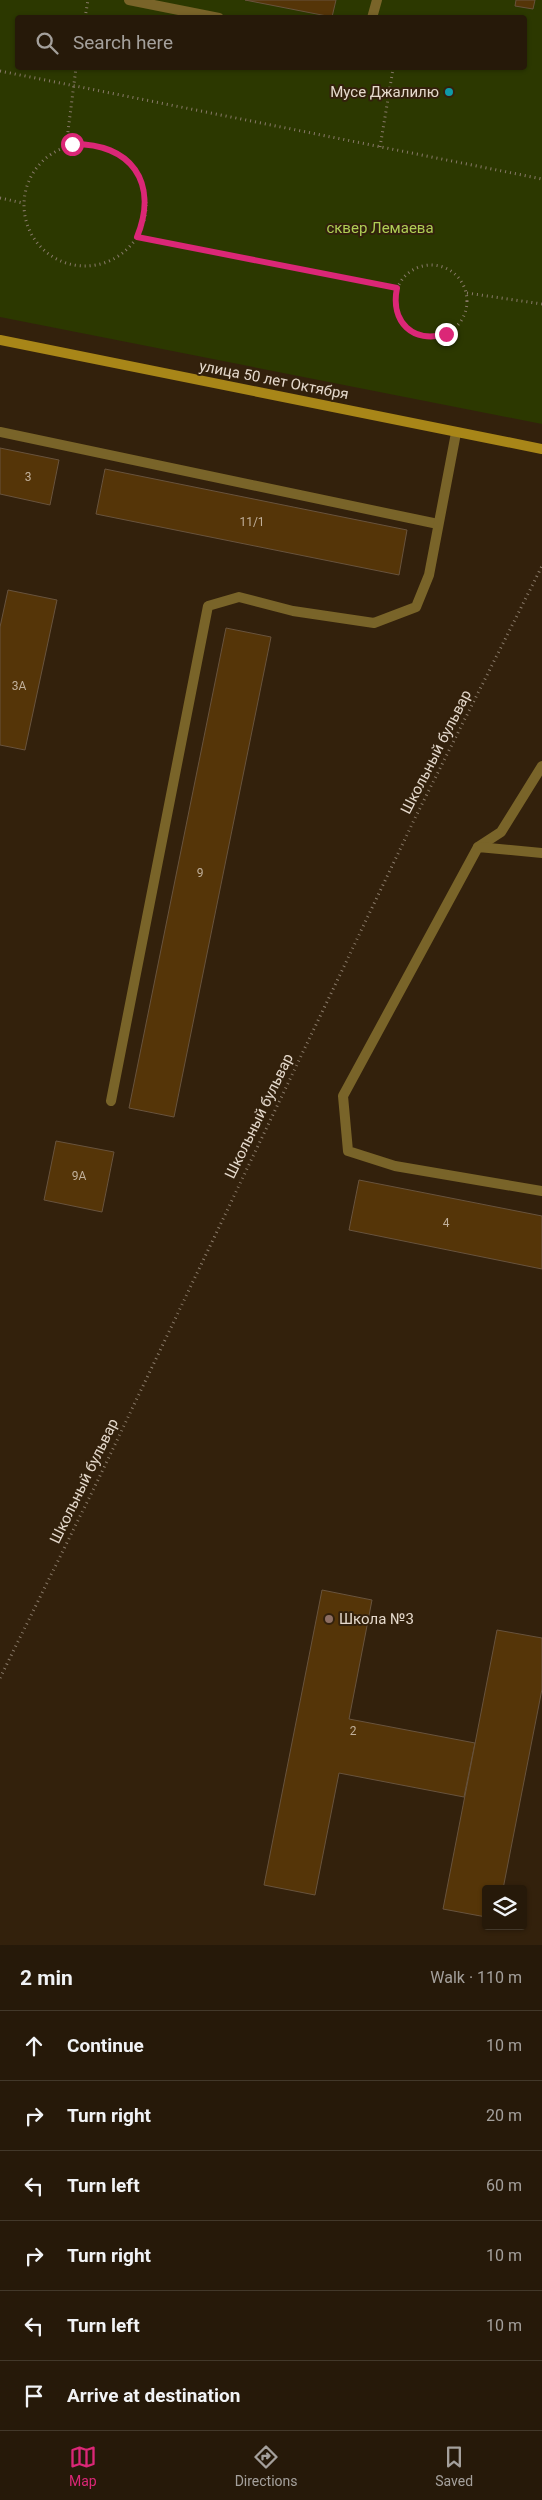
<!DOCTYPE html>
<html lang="en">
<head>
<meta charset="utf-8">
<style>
  :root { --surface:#261909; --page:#322617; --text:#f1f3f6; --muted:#a4a09c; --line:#42382a; --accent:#db2777 }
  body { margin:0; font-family:Roboto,sans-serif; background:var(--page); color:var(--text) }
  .controls { position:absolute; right:15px; bottom:15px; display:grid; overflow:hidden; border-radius:5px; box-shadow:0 1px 4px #0004 }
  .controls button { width:45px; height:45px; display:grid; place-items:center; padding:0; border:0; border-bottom:1px solid var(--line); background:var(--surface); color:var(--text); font:25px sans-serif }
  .stop { position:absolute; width:15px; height:15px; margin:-11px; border:4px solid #db2777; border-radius:50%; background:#fff }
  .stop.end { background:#db2777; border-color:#fff; box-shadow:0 1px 5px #0008 }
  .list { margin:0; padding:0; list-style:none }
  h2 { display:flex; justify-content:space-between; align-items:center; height:65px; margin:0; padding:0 20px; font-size:21px }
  h2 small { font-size:16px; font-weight:400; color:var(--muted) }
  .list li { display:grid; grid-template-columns:32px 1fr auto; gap:15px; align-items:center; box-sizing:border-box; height:70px; padding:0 20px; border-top:1px solid var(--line) }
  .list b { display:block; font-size:19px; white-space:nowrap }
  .list em { font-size:16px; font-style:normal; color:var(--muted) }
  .icon { flex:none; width:28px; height:28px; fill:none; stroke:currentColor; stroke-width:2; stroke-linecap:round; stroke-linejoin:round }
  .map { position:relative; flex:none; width:542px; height:1945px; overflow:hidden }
  .search { position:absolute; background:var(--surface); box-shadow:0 1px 4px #0004; left:15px; right:15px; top:15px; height:55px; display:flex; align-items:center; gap:12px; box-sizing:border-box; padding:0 18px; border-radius:5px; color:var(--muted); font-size:19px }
  .sheet { height:485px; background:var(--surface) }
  nav { display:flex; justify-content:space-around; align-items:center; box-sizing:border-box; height:70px; border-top:1px solid var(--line); background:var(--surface); font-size:14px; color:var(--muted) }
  nav a { display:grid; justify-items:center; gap:2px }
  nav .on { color:var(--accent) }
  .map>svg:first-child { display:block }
  .green { fill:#2c3800; fill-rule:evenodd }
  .building { fill:#553508; stroke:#68533d }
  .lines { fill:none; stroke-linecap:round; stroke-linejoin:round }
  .path { stroke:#897a69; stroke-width:3; stroke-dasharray:1 4; stroke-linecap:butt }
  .lane { stroke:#796429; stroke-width:10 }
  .secondary { stroke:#a88618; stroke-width:10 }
  .route { stroke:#db2777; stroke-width:6 }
  .culture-dot { fill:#0f9aa8; stroke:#33210c; stroke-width:2 }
  .education-dot { fill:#8d6e63; stroke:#33210c; stroke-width:2 }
  .labels { text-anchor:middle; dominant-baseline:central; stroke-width:4; stroke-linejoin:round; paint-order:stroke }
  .number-label { font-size:12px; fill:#c1b09b }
  .poi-label { font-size:15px; fill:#e5d9cc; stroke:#33210c; text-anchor:end }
  .park-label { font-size:15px; fill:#afce55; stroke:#33210c }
  .street-label { font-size:15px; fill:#e5d9cc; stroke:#33210c }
</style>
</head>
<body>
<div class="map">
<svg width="542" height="1945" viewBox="0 0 542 1945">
  <rect width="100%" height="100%" fill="#33210c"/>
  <path class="green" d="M0,0H542V424L0,317ZM18,18H524V68H18Z"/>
  <g class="building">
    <path d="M245,0H336L332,17Z"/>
    <path d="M516,0H535L533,9L515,6Z"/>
    <path d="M0,448L59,460L50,505L0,494Z"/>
    <path d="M105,469L407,530L399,575L96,514Z"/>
    <path d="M8,590L57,600L25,750L0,745V627Z"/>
    <path d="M226,628L271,637L174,1117L129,1108Z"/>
    <path d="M56,1141L114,1152L102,1212L44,1200Z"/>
    <path d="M359,1180L542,1216V1269L349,1230Z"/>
    <path d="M322,1590L372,1600L349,1719L475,1743L464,1797L339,1773L315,1895L264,1885Z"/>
    <path d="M497,1630L542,1638V1689L503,1889H486V1917L443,1909Z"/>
  </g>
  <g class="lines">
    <g class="path">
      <path d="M85,18L88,0"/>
      <path d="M0,71L542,179"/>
      <circle cx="85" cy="205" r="61"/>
      <path d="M66,147L76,68"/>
      <path d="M380,147L393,69L391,68"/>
      <path d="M0,198L23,203"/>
      <path d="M137,237L397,288"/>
      <circle cx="431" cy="301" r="36"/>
      <path d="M467,293L542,304"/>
      <path d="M0,1678L97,1482L416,816L542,566"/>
    </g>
    <g class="lane">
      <path d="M129,0L219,18"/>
      <path d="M372,18L377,0"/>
      <path d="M0,432L438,524"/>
      <path d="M478,847L501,832L542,766"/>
      <path d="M542,853L478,847L343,1096L348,1151L395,1166L542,1191"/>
      <path d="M111,1101L208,606L239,597L293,611L374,623L416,607L429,575L456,433"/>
    </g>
    <path class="secondary" d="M0,340L542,449"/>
  </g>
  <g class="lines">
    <path class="route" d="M72,144C131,143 159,182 137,237L397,288C390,322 413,344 446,334"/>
  </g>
  <circle class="culture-dot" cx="449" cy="92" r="5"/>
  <circle class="education-dot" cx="329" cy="1619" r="5"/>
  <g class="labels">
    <g class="number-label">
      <text x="28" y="477">3</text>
      <text x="252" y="522">11/1</text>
      <text x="19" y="686">3А</text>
      <text x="200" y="873">9</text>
      <text x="79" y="1176">9А</text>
      <text x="446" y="1223">4</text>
      <text x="353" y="1731">2</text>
    </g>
    <g class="poi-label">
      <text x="439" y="92">Мусе Джалилю</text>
      <text x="339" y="1619" text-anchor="start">Школа №3</text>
    </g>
    <g class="park-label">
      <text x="380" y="228">сквер Лемаева</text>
    </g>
    <g class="street-label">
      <text transform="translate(274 380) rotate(11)">улица 50 лет Октября</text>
      <text transform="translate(436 752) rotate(-63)">Школьный бульвар</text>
      <text transform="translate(259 1116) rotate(-64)">Школьный бульвар</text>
      <text transform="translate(84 1481) rotate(-64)">Школьный бульвар</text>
    </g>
  </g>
</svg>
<div class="controls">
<button><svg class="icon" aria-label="layers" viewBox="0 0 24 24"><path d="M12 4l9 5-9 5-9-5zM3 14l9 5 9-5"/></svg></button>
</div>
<div class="stop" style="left:72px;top:144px"></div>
<div class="stop end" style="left:446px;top:334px"></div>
<div class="search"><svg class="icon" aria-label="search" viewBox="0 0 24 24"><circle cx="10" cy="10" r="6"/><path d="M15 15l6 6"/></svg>Search here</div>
</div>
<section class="sheet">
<h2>2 min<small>Walk · 110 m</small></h2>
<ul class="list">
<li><svg class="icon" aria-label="ahead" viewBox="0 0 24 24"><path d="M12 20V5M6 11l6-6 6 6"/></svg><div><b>Continue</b></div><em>10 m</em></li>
<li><svg class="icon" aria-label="right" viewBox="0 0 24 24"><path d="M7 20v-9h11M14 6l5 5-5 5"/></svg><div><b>Turn right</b></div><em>20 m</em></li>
<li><svg class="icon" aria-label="left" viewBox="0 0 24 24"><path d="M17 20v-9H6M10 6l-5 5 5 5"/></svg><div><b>Turn left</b></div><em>60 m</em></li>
<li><svg class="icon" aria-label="right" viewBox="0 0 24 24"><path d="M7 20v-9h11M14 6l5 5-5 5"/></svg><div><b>Turn right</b></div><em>10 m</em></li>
<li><svg class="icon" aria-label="left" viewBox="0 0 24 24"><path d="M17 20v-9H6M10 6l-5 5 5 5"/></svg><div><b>Turn left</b></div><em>10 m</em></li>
<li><svg class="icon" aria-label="arrive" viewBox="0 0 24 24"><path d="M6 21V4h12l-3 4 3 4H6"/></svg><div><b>Arrive at destination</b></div></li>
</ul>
</section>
<nav>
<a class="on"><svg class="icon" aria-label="map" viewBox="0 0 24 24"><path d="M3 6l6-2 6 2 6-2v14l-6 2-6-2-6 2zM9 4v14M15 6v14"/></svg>Map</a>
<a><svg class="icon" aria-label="directions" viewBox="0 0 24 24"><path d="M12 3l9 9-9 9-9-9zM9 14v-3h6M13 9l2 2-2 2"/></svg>Directions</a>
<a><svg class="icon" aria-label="saved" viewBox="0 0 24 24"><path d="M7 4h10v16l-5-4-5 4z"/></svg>Saved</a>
</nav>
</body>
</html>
